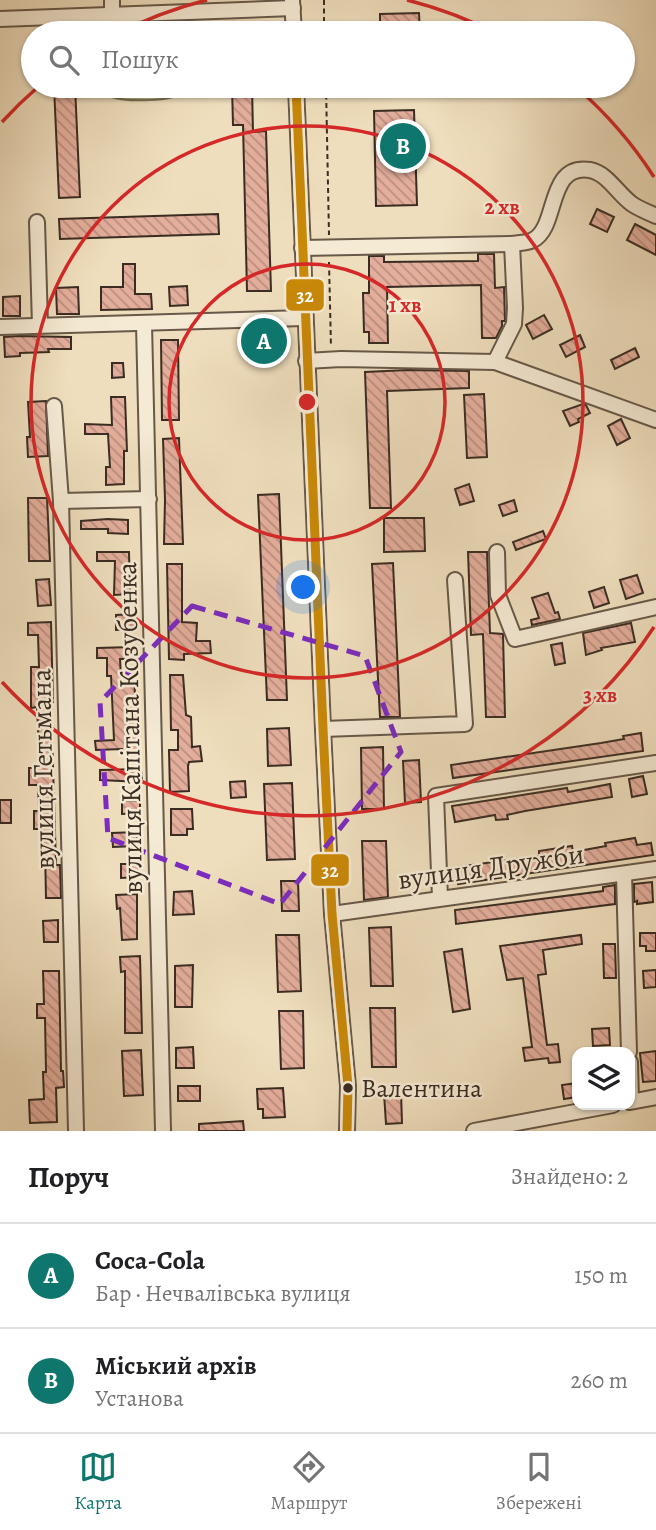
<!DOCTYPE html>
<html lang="uk">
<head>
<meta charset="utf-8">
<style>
  :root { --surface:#fff; --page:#f6f6f6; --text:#202124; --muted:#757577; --line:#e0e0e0; --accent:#0f766e }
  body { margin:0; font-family:Alegreya,serif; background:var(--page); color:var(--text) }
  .controls { position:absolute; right:21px; bottom:21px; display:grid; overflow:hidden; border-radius:14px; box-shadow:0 2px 5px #0004 }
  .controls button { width:63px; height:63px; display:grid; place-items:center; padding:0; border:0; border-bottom:2px solid var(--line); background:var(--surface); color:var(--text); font:35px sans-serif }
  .you { position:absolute; left:304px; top:588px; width:24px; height:24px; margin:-18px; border:5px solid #fff; border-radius:50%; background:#1a73e8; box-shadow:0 0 0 10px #1a73e833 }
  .badge { display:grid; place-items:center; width:46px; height:46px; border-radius:50%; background:var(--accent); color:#fff; font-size:23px; font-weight:700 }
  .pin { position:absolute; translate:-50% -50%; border:4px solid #fff; box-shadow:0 2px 7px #0006 }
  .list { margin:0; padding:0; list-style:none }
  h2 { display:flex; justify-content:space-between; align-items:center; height:91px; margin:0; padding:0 28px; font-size:30px }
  h2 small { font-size:23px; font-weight:400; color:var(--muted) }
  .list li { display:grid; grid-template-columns:46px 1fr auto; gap:21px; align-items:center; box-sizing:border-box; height:105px; padding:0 28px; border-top:2px solid var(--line) }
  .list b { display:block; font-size:26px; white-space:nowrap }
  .list p { margin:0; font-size:23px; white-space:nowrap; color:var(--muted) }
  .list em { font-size:23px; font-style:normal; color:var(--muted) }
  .icon { flex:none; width:38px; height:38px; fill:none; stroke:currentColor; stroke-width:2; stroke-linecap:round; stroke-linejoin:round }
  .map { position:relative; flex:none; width:656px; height:1131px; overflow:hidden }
  .search { position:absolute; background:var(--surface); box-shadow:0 2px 5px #0004; left:21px; right:21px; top:21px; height:77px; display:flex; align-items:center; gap:18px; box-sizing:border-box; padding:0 24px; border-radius:38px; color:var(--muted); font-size:26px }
  .sheet { height:301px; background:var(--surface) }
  nav { display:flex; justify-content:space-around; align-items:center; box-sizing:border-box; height:98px; border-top:2px solid var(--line); background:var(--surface); font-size:19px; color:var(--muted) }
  nav a { display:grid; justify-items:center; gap:4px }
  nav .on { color:var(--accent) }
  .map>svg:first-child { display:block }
  .green { fill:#c1bf8c; stroke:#7e7657; stroke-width:2 }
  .building { fill:url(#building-back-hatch); stroke:#3a2c22; stroke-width:2 }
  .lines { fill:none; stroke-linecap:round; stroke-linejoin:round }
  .minor-casing { stroke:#675849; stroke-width:18 }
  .path { stroke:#3a2c22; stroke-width:2; stroke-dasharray:5 3.5; stroke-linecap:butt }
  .minor { stroke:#f5ead4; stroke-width:14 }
  .bus-1-casing { stroke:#f5ead4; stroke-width:14 }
  .bus-1 { stroke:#c88808; stroke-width:9 }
  .marked { fill:none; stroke:#7b2cbf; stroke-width:5; stroke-dasharray:14 9; stroke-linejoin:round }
  .ring { fill:none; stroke:#d62828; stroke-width:3.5 }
  .bus-dot { fill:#3a2c22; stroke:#f5ead4; stroke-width:2.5 }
  .labels { text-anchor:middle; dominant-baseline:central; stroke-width:5; stroke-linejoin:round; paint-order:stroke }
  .bus-label { font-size:26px; fill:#3a2c22; stroke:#f5ead4; text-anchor:start }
  .street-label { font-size:28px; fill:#3a2c22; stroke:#f5ead4 }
  .centre { fill:#d62828; stroke:#f5ead4; stroke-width:3.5 }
  .ring-label { font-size:21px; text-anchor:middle; font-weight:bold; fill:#d62828; stroke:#f5ead4; stroke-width:5; stroke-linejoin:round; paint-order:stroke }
  .line-badge { stroke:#f5ead4; stroke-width:2.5 }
  .badge-label { font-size:19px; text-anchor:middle; font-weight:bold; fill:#fff }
</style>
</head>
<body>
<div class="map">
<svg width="656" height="1131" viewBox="0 0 656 1131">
  <defs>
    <pattern id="building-back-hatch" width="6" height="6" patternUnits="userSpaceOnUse" patternTransform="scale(1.75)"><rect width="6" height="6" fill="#e4ae9c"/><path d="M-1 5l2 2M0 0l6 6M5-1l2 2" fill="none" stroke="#ba8e7f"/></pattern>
  </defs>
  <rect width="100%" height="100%" fill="#efdebd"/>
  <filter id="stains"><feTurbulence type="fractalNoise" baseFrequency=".00286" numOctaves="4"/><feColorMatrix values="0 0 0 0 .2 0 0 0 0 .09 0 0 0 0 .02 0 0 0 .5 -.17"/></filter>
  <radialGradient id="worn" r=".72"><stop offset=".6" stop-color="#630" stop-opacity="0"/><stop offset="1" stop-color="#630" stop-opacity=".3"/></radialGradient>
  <path class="green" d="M108,86H183V92C173,102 126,102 112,97L108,93Z"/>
  <g class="building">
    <path d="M419,13L420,33H380V14Z"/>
    <path d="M54,86H75L80,197L59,198Z"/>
    <path d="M232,86H252L253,132L266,131L271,291H247L243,125H233Z"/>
    <path d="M414,110L417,205L376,206L374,111Z"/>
    <path d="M597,209L614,217L607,232L590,224Z"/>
    <path d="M218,214L219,234L60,239L59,219Z"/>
    <path d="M635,224L656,235V255L627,240Z"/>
    <path d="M478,254H494L495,288L504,287L505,321H502V326L496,338H482L481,285L387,287L388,343H369V332H364L363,293H369V256H384V262L478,261Z"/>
    <path d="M123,264H135V294H151L152,309L101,310V287H123Z"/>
    <path d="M187,286L188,305L170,306L169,287Z"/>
    <path d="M78,287L79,314H57L56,288Z"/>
    <path d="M20,296V316H3V297Z"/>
    <path d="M544,315L552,329L533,339L526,325Z"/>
    <path d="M580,335L585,347L566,357L560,345Z"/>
    <path d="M19,336L71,337V349H48L49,352L20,353V356L5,357L4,337Z"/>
    <path d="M161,340H178L179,420H162Z"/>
    <path d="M635,348L639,357L615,369L611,360Z"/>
    <path d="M112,363H123L124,377L112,378Z"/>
    <path d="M408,370L469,371V388L387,391L391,508H370L365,372Z"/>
    <path d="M484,394L487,457L467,458L464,395Z"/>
    <path d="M111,397H125L127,451H124V484L106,485V467H110L108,434H85V424L112,425Z"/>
    <path d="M46,401L48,456L28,457L27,437H30L28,402Z"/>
    <path d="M583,404L586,405L590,413L578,419L579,422L570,426L563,411Z"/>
    <path d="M621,419L630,438L617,445L608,426Z"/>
    <path d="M179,438L183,544H164L165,500L163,439Z"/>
    <path d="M469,484L474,501L460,505L455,489Z"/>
    <path d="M279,494L287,700H267L258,495Z"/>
    <path d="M28,498H47L50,561H29Z"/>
    <path d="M514,500L517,511L503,516L499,505Z"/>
    <path d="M384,518H424L425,551L384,552Z"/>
    <path d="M108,519L128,520V534L108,533V529H81V521Z"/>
    <path d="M543,531L546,539L516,550L513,542Z"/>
    <path d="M97,552H129L130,594L114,595L115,561H97Z"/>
    <path d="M468,552H487L490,633L503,634L505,717H486L483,634L471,635Z"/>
    <path d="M393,563L400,717H380L372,564Z"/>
    <path d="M167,564H182V622L197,623L196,641H210L211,653L184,654V660L169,659Z"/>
    <path d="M637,575L643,593L626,599L620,580Z"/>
    <path d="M49,579L51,605L38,606L36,580Z"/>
    <path d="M604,587L609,603L594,608L589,592Z"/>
    <path d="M548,593L555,613L558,612L560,619L532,625L531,620L539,618L532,598Z"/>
    <path d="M134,614V629L116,630V615Z"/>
    <path d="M51,622L53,702H51L56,865H60L61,898H46L45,848H41V829H34V811H39L38,785H29V768H40L37,707L31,708V667H39L38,635H28V623Z"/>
    <path d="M631,623L635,642L601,648L602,650L586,655L583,633Z"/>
    <path d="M562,643L565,663L555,665L551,645Z"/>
    <path d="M132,647V659H120L121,677L134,676L138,752L123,753L122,749L96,750L95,741L114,740L111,676H107V658H97V648Z"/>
    <path d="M170,675H183L186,715L191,717L192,747L200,746L202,761L189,762L188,766L189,791L170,792L169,750H178V730H171Z"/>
    <path d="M289,728L291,765L268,766L267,729Z"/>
    <path d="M641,733L643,751L453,778L451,765L601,743L624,739L623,736Z"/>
    <path d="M383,747L384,809H362L361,748Z"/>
    <path d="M419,760L421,802L405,803L403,761Z"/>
    <path d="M141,769L142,782L100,780V770Z"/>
    <path d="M643,776L647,794L632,797L629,779Z"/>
    <path d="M245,781L246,797L231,798L230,782Z"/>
    <path d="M292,783L295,859L267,860L264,784Z"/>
    <path d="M610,784L612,797L525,811L507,815L508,819L496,820L495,815L455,822L452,806L567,788L568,792Z"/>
    <rect x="0" y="800" width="11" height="23"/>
    <path d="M122,801H140V813L122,814Z"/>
    <path d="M171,809H192L193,829H187V835H171Z"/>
    <path d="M137,832V846L113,847L112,833Z"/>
    <path d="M635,838L637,845L651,843L653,855L458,884L456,867L539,856V851L572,846L573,852L606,846L605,843Z"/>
    <path d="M362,841H386L388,897L364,900Z"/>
    <path d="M121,864H138V877L121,878Z"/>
    <path d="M281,881H298L299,911H282Z"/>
    <path d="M652,882L653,902L637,904V901L634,902V884Z"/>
    <path d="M615,885V904L456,924L455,910L603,891V887Z"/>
    <path d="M192,891L194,914L173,915L174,892Z"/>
    <path d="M137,894V939L122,940L120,908L117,909L116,895Z"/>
    <path d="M58,920V942H44L43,921Z"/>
    <path d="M391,927L393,986H371L369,928Z"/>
    <path d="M640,933H656V951H646V946H640Z"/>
    <path d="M276,935H299L301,991L278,992Z"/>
    <path d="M581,935L582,944L543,950L546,974L538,975L547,1045L558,1044L560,1062L549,1063L548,1058L525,1061L523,1048L532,1047L523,978L507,980L500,946Z"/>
    <path d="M603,944H615L616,978H604Z"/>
    <path d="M462,949L470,1009L453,1012L444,952Z"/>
    <path d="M140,956L142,1033H125V971L121,972L120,957Z"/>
    <path d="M193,965L192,1007H175V966Z"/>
    <path d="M656,970V987L644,988L643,971Z"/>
    <path d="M43,971H59L61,1071H63L64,1087L56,1088L57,1122L30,1123L29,1100L44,1099L43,1072H46L45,1018H37V1004H44Z"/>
    <path d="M370,1008H395L396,1067H372Z"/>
    <path d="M279,1011H303L304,1068L281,1069Z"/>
    <path d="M609,1028L610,1045L593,1046L592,1029Z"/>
    <path d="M193,1047L194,1068H176V1048Z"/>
    <path d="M141,1050L143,1095L124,1096L122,1051Z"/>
    <path d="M656,1051V1081L643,1082L640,1053Z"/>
    <path d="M577,1083V1097L564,1099L562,1085Z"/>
    <rect x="178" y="1086" width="22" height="15"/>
    <path d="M283,1088L285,1117L263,1118V1109H258L257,1089Z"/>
    <path d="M384,1093H401L402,1123L386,1124Z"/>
    <path d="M243,1121L244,1131H199V1124Z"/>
  </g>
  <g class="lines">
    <g class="minor-casing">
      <g id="minor">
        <path d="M112,0V15"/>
        <path d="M292,0L294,33"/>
        <path d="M0,19L293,8"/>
        <path d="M296,86L323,729L332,914L348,1086L347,1131"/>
        <path d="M37,222L40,325"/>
        <path d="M302,248L512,244C518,243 528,243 533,240C559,227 546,163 590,170C607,173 618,194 632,204C639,209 648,212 656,216"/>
        <path d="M144,324L163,1131"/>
        <path d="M0,327L304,318"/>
        <path d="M306,361L341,359L495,362L656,420"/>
        <path d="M495,362L514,324L515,308L512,244"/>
        <path d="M54,406L61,501L76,1131"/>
        <path d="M61,501L149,499"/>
        <path d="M497,552L498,595L515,639L656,607"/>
        <path d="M323,729L465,724L455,580"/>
        <path d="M624,874L629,1052"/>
        <path d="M440,898L436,796L656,763"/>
        <path d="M332,914L656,869"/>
        <path d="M630,1062L631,1101"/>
        <path d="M630,1102L656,1097"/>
        <path d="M474,1131L613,1105"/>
      </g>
    </g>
    <g class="path">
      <path d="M324,0V33"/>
      <path d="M326,86L329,235"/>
      <path d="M329,262L331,347"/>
    </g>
    <use href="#minor" class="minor"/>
    <g class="bus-1-casing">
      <path id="bus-1" d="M296,86L323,729L332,914L348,1086L347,1131"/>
    </g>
    <use href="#bus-1" class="bus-1"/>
  </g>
  <path class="marked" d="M192,606L365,656L401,752L280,904L108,838L100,702Z"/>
  <g class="ring">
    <circle cx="307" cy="402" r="138"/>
    <circle cx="307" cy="402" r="276"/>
    <path d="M654 627A414 414 0 0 1 2 682M2 122A414 414 0 0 1 38 87M119 33A414 414 0 0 1 207 0M407 0A414 414 0 0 1 495 33M576 87A414 414 0 0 1 654 177"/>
  </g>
  <circle class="bus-dot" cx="348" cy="1088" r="6"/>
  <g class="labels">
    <g class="bus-label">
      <text x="361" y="1088">Валентина</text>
    </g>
    <g class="street-label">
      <text transform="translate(130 728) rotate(-91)">вулиця Капітана Козубенка</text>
      <text transform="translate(43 769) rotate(-91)">вулиця Гетьмана</text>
      <text transform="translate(491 867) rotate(-8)">вулиця Дружби</text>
    </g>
  </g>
  <circle cx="307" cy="402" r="10" class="centre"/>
  <g class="ring-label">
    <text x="502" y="214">2 хв</text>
    <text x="405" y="312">1 хв</text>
    <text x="600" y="702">3 хв</text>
  </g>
  <g class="line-badge">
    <rect x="285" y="278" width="40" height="34" rx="7" fill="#c88808"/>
    <rect x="310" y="853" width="40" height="34" rx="7" fill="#c88808"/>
  </g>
  <g class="badge-label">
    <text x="305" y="302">32</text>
    <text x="330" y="877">32</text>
  </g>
  <rect width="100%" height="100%" filter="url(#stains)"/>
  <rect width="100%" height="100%" fill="url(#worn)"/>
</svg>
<div class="controls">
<button><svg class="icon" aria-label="layers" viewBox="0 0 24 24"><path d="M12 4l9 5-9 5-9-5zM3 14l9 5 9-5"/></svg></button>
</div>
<div class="you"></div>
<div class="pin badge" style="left:264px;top:341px">A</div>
<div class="pin badge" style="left:403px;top:146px">B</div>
<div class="search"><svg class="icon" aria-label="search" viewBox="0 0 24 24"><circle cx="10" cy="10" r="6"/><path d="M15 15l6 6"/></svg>Пошук</div>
</div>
<section class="sheet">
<h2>Поруч<small>Знайдено: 2</small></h2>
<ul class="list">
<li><span class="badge">A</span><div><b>Coca-Cola</b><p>Бар · Нечвалівська вулиця</p></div><em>150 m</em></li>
<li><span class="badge">B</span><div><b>Міський архів</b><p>Установа</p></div><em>260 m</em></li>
</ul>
</section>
<nav>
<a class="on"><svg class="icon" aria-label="map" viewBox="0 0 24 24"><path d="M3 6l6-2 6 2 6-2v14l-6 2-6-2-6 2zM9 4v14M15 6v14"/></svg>Карта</a>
<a><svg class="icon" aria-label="directions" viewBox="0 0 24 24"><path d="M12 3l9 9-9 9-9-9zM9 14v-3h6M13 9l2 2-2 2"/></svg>Маршрут</a>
<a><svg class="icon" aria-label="saved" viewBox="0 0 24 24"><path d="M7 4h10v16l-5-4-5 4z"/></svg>Збережені</a>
</nav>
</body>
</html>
